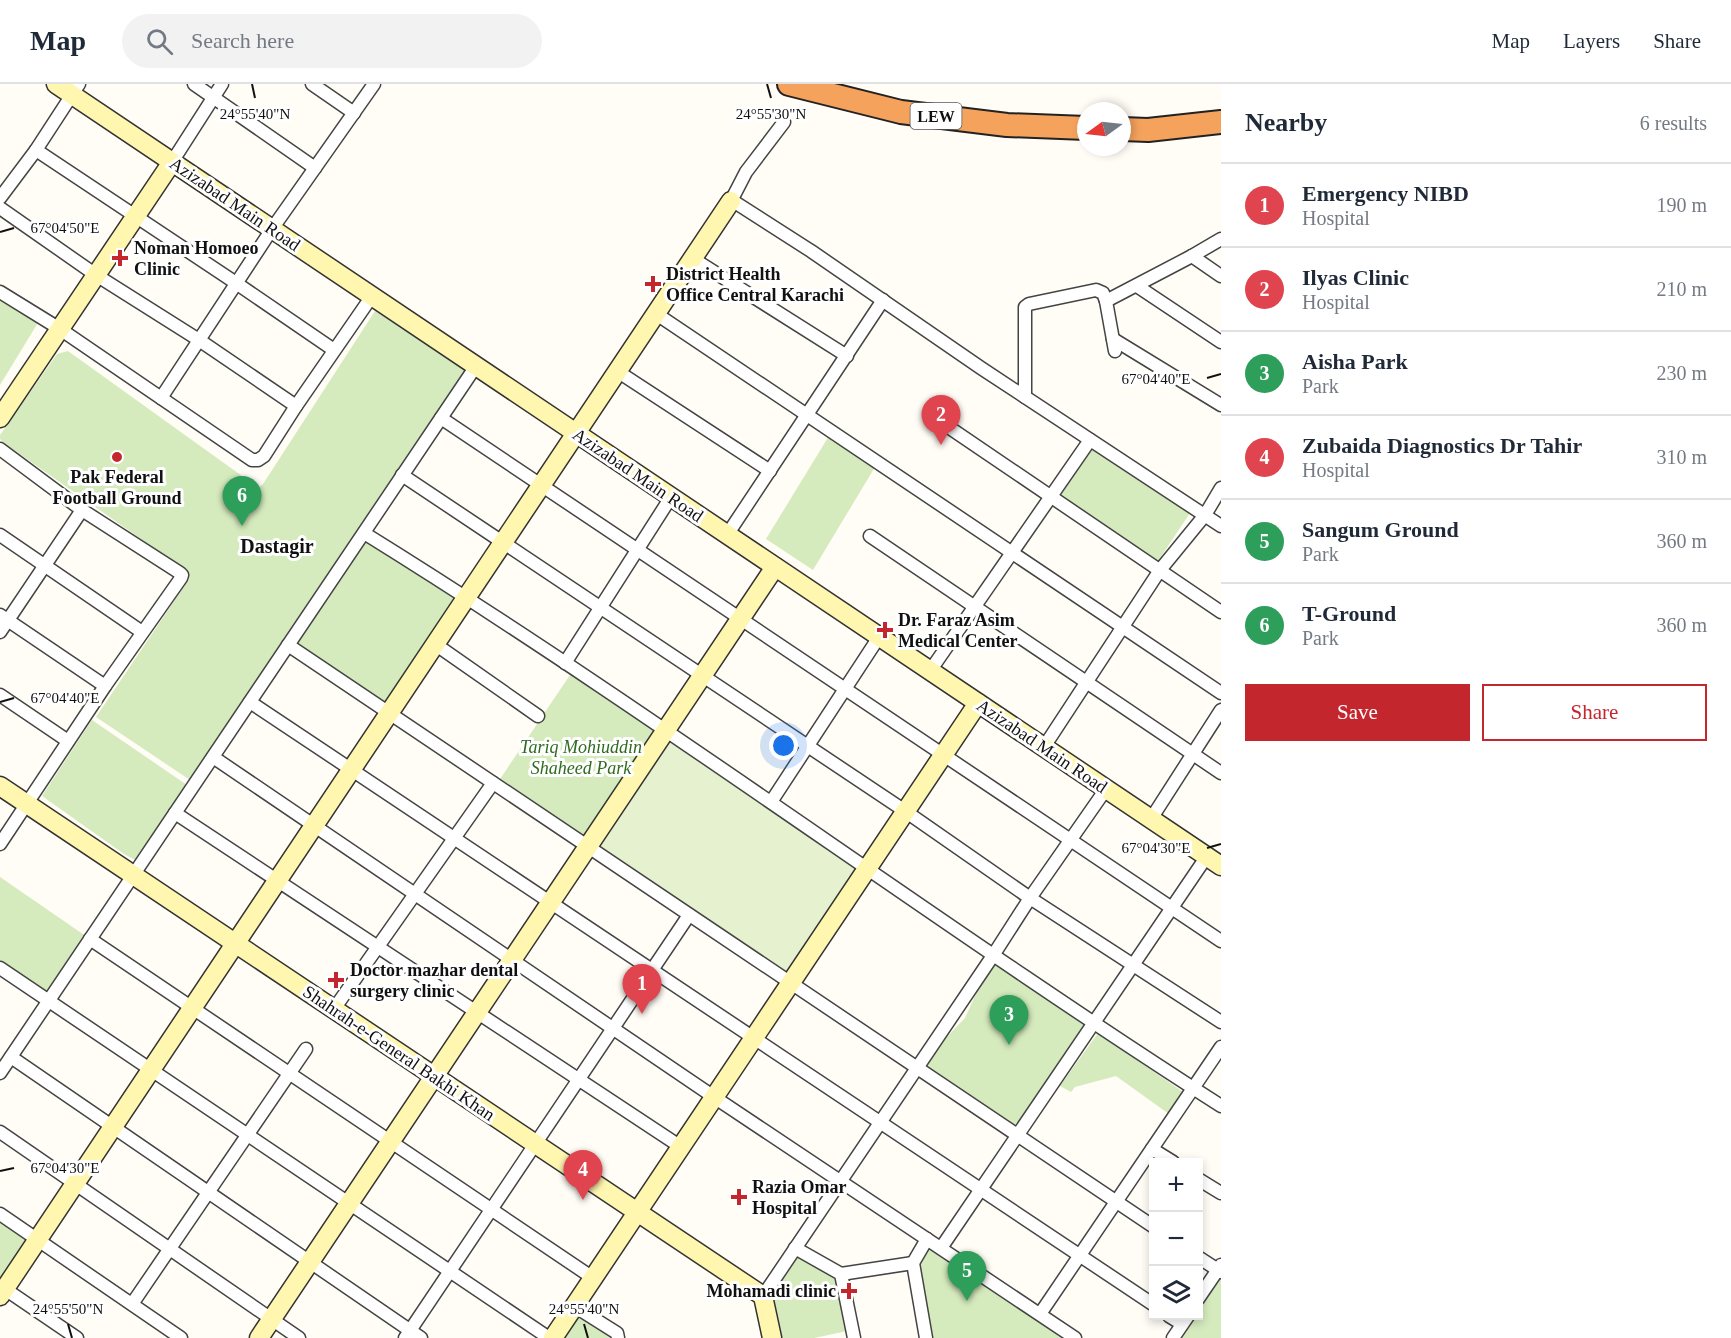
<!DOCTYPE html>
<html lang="en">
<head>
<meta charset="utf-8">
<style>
  :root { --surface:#fff; --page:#f2f2f3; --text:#1f2937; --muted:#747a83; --line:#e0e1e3; --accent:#c4262e }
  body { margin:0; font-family:"Times New Roman",serif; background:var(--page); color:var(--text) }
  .controls { position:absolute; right:18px; bottom:18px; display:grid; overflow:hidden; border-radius:0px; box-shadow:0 3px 9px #0003 }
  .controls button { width:54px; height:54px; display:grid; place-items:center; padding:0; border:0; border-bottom:2px solid var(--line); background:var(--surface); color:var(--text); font:30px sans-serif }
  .compass { position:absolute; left:1077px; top:18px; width:54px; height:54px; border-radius:50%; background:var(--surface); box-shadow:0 3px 9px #0003; rotate:255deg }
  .you { position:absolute; left:784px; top:662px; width:21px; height:21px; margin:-15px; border:4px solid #fff; border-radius:50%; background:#1a73e8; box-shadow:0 0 0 9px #1a73e833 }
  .badge { display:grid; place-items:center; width:39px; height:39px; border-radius:50%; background:var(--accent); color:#fff; font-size:20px; font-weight:700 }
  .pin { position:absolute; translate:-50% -50px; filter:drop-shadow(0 2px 3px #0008) }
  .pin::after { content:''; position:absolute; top:32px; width:21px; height:18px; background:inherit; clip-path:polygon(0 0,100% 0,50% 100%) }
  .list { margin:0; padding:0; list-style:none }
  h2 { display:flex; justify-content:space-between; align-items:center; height:78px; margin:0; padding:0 24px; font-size:26px }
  h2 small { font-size:20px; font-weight:400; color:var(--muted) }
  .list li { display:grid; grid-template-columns:39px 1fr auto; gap:18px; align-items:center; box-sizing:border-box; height:84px; padding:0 24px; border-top:2px solid var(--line) }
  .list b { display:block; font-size:22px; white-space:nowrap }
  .list p { margin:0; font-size:20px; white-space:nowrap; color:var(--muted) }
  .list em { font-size:20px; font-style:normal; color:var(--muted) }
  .actions { display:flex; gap:12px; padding:18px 24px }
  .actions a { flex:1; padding:14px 0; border:2px solid var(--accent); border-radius:0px; text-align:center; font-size:21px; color:var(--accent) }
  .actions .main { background:var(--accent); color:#fff }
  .icon { flex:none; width:33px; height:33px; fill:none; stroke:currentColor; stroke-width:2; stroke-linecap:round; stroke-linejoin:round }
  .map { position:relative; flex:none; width:1221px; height:1254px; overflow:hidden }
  header { display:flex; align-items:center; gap:36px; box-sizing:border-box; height:84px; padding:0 30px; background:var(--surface); border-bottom:2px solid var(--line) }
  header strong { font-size:28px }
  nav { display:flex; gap:33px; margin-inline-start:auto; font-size:21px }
  .search { width:420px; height:54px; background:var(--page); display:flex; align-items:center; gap:15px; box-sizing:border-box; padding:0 21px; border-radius:33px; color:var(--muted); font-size:22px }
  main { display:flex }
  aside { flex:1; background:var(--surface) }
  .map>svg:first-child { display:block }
  .green { fill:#d5ebbd }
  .pitch { fill:#e6f2cf }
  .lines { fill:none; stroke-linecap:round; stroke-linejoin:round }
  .street-casing { stroke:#444; stroke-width:15 }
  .secondary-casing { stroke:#333; stroke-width:21 }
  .highway-casing { stroke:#222; stroke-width:26 }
  .street { stroke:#fff; stroke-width:12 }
  .secondary { stroke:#fff6b0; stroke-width:18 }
  .highway { stroke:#f5a25d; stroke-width:22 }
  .ticks { fill:none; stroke:#111; stroke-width:2 }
  .poi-dot { fill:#c4262e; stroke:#fff; stroke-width:2 }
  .labels { text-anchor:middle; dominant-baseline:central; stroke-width:6; stroke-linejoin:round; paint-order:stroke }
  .shield { fill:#fff; stroke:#585858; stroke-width:1.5 }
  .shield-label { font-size:16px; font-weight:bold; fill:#111 }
  .street-label { font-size:18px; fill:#111; stroke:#fff }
  .poi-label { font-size:18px; font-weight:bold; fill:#111; stroke:#fff; text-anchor:start }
  .park-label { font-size:18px; font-style:italic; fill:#2f6b1f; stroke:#fff }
  .neighbourhood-label { font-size:20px; font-weight:bold; fill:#111; stroke:#fff }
  .ticks-label { font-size:15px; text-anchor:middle; fill:#111; stroke:#fff; stroke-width:6; stroke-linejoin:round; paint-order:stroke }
</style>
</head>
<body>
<header>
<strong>Map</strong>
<div class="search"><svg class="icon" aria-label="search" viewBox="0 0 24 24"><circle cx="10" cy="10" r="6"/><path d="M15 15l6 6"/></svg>Search here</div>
<nav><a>Map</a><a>Layers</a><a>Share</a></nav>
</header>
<main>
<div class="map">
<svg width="1221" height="1254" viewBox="0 0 1221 1254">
  <rect width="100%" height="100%" fill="#fffdf5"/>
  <g class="green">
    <path d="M0,211L39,237L0,301Z"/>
    <path d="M375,227L466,286L190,696L96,633L187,498L188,488L4,359L0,355V351L57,270L68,267L256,402L260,403L263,400Z"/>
    <path d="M832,347L878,378L813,486L766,455Z"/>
    <path d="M1092,364L1190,429L1158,477L1060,412Z"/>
    <path d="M364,449L467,513L389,629L288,561Z"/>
    <path d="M574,585L665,647L587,763L496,701Z"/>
    <path d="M92,636L187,701L137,777L124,770L42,712Z"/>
    <path d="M0,793L90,855L49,917L0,884Z"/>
    <path d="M994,870L1095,938L1018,1052L917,984L965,934Z"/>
    <path d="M1098,949L1183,1008L1169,1030L1116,992L1075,1003L1071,1008L1060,1002Z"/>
    <path d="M0,1130L37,1156L0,1212Z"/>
    <path d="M929,1162L1062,1254H933L918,1181Z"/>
    <path d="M795,1164L841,1190L852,1246L814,1254H772L763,1212Z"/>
    <path d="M1221,1188V1254H1173L1188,1232H1198L1199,1215Z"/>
    <path d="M574,1222L618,1254H553Z"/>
  </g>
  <path class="pitch" d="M665,647L867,784L790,899L587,763Z"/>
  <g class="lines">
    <g class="street-casing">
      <g id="street">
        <path d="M194,0L315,84"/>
        <path d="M312,0L354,29"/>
        <path d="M784,38L746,88L731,117H733L811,167L981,284L1221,442"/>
        <path d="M36,66L236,199L334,266"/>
        <path d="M172,78L222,0"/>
        <path d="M0,114L36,66L79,0"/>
        <path d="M0,124L96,191L199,256L296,322"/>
        <path d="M1192,172L1221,192"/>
        <path d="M692,174L847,272"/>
        <path d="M1137,202L1221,258"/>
        <path d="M0,208L60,245L252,376H258L264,372L296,322L372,212"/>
        <path d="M655,229L1221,609"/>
        <path d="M1113,255L1221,321"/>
        <path d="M1115,267L1106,217L1192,172L1221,155"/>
        <path d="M617,287L770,387"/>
        <path d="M1025,313V223L1029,220L1096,206L1103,209L1106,217"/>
        <path d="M161,314L272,145L374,0"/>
        <path d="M441,334L1221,857"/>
        <path d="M944,340L1221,528"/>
        <path d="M0,365L82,426L0,548"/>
        <path d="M402,391L905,727L1030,814L1221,938"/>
        <path d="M364,449C656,630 932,837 1221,1022"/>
        <path d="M0,451L142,548"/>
        <path d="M727,451L883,216"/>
        <path d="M870,452L1221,689"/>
        <path d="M0,531L105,602"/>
        <path d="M435,560L538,632"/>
        <path d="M288,561L1154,1143"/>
        <path d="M565,579L671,413"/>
        <path d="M930,587L1090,356"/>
        <path d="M0,611L68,657"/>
        <path d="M250,618L1154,1221"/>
        <path d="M1044,663L1160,486L1205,431L1221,404"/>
        <path d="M213,673L714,1013L1075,1254"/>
        <path d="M771,718L879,553"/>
        <path d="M175,729L681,1063"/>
        <path d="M1151,735L1221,626"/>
        <path d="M0,760L105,602L181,494L182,491L180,489L82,426"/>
        <path d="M90,855L593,1194"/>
        <path d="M0,884L549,1254"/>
        <path d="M334,925L493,699"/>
        <path d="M11,973L421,1254"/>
        <path d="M0,989L476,282"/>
        <path d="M0,1048L299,1254"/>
        <path d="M1152,1065L1173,1078"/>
        <path d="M1198,1095L1221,1109"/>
        <path d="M0,1130L181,1254"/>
        <path d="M795,1164L841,1190L854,1254"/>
        <path d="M941,1164L1207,772"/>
        <path d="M1198,1173L1221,1188"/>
        <path d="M841,1190L913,1179"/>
        <path d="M5,1205L77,1254"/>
        <path d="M763,1212L994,870L1030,814L1106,705"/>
        <path d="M1198,1215L1221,1181"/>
        <path d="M132,1220L306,965"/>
        <path d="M574,1222L617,1249L618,1254"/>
        <path d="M1040,1230L1221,963"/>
        <path d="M1169,1232L1182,1240"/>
        <path d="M405,1254L689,831"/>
        <path d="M926,1254L913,1179L927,1155"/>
        <path d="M1173,1254L1188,1232"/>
      </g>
    </g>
    <g class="secondary-casing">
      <g id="secondary">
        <path d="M56,0L1221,782"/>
        <path d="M0,334L172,78"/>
        <path d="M0,702L763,1212L772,1254"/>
        <path d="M0,1212L731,117"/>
        <path d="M259,1254L775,483"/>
        <path d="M553,1254L978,619"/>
      </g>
    </g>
    <g class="highway-casing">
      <g id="highway">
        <path d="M789,0L901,28L1007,41L1086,44"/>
        <path d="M1122,45L1148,46L1221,38"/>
      </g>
    </g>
    <use href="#street" class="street"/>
    <use href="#secondary" class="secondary"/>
    <use href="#highway" class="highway"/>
  </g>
  <path class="ticks" d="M252,0L255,14M767,0L771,14M0,148L14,144M1207,294L1221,290M0,618L14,614M1207,764L1221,760M0,1087L14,1084M68,1240L72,1254M584,1240L588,1254"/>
  <g class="poi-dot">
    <path d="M117 165h6v6h6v6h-6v6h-6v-6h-6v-6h6z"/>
    <path d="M650 191h6v6h6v6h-6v6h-6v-6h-6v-6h6z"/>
    <circle cx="117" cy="373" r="6"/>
    <path d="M882 537h6v6h6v6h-6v6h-6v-6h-6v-6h6z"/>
    <path d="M333 887h6v6h6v6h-6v6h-6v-6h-6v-6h6z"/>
    <path d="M736 1104h6v6h6v6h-6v6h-6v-6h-6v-6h6z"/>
    <path d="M846 1198h6v6h6v6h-6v6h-6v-6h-6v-6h6z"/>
  </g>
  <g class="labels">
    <rect class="shield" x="910.5" y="19" width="51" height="26" rx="4.5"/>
    <g class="shield-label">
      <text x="936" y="32">LEW</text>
    </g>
    <g class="street-label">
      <text transform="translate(235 120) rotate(34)">Azizabad Main Road</text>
      <text transform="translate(638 391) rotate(34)">Azizabad Main Road</text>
      <text transform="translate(1042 662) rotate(34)">Azizabad Main Road</text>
      <text transform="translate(399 969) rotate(34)">Shahrah-e-General Bakhi Khan</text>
    </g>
    <g class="poi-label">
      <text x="134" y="164">Noman Homoeo<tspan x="134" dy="21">Clinic</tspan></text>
      <text x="666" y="190">District Health<tspan x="666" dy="21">Office Central Karachi</tspan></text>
      <text x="117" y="393" text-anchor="middle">Pak Federal<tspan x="117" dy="21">Football Ground</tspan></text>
      <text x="898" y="536">Dr. Faraz Asim<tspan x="898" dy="21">Medical Center</tspan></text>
      <text x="350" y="886">Doctor mazhar dental<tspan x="350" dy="21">surgery clinic</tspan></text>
      <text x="752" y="1103">Razia Omar<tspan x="752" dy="21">Hospital</tspan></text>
      <text x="836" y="1207" text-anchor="end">Mohamadi clinic</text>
    </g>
    <g class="park-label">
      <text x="581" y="663">Tariq Mohiuddin<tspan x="581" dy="21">Shaheed Park</tspan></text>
    </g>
    <g class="neighbourhood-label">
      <text x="277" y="462">Dastagir</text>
    </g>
  </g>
  <g class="ticks-label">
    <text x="255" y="35">24°55'40"N</text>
    <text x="771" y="35">24°55'30"N</text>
    <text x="65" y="149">67°04'50"E</text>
    <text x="1156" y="300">67°04'40"E</text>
    <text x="65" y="619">67°04'40"E</text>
    <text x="1156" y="769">67°04'30"E</text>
    <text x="65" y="1089">67°04'30"E</text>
    <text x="68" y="1230">24°55'50"N</text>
    <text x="584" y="1230">24°55'40"N</text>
  </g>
</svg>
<div class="controls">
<button>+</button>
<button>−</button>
<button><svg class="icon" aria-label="layers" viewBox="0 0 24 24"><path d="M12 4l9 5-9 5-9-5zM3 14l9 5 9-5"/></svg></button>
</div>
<svg class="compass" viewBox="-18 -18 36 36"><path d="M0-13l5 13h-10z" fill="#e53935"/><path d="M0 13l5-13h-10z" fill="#747a83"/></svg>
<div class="you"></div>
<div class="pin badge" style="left:642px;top:930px;background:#e0444e">1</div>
<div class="pin badge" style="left:941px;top:361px;background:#e0444e">2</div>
<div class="pin badge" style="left:1009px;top:961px;background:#2e9e5b">3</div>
<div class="pin badge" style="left:583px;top:1116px;background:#e0444e">4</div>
<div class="pin badge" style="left:967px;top:1217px;background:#2e9e5b">5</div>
<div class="pin badge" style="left:242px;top:442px;background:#2e9e5b">6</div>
</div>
<aside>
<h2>Nearby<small>6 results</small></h2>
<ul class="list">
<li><span class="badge" style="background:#e0444e">1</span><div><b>Emergency NIBD</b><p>Hospital</p></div><em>190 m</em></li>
<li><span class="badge" style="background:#e0444e">2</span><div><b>Ilyas Clinic</b><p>Hospital</p></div><em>210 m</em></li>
<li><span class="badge" style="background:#2e9e5b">3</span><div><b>Aisha Park</b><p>Park</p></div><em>230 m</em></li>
<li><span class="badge" style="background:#e0444e">4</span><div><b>Zubaida Diagnostics Dr Tahir</b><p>Hospital</p></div><em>310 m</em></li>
<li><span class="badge" style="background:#2e9e5b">5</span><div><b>Sangum Ground</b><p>Park</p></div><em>360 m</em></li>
<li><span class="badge" style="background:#2e9e5b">6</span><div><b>T-Ground</b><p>Park</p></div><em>360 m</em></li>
</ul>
<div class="actions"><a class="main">Save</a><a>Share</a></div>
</aside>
</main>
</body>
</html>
